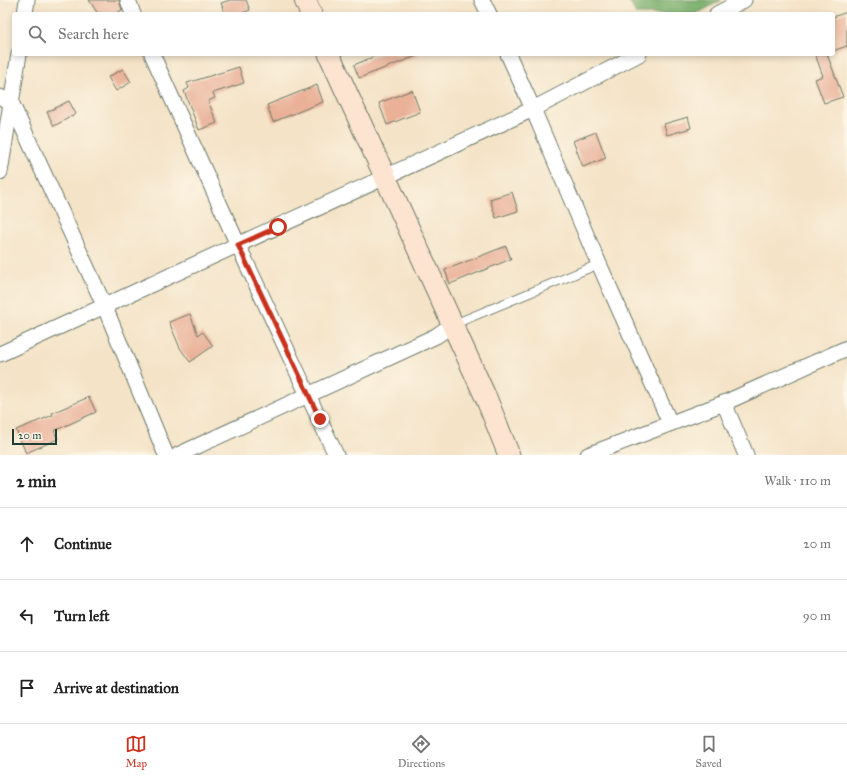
<!DOCTYPE html>
<html lang="en">
<head>
<meta charset="utf-8">
<style>
  :root { --surface:#fff; --page:#f2f2f2; --text:#222; --muted:#767676; --line:#e0e0e0; --accent:#c8321e }
  body { margin:0; font-family:"IM FELL Great Primer",serif; background:var(--page); color:var(--text) }
  .scale { position:absolute; left:12px; bottom:10px; width:45px; box-sizing:border-box; padding-left:4px; border:2px solid #1f3d34; border-top:0; font-size:11px; line-height:14px; white-space:nowrap; color:#1f3d34; -webkit-text-stroke:3px #fcf5e5; paint-order:stroke }
  .stop { position:absolute; width:12px; height:12px; margin:-9px; border:3px solid #c8321e; border-radius:50%; background:#fff }
  .stop.end { background:#c8321e; border-color:#fff; box-shadow:0 1px 4px #0008 }
  .list { margin:0; padding:0; list-style:none }
  h2 { display:flex; justify-content:space-between; align-items:center; height:52px; margin:0; padding:0 16px; font-size:17px }
  h2 small { font-size:13px; font-weight:400; color:var(--muted) }
  .list li { display:grid; grid-template-columns:26px 1fr auto; gap:12px; align-items:center; box-sizing:border-box; height:72px; padding:0 16px; border-top:1px solid var(--line) }
  .list b { display:block; font-size:15px; white-space:nowrap }
  .list em { font-size:13px; font-style:normal; color:var(--muted) }
  .icon { flex:none; width:22px; height:22px; fill:none; stroke:currentColor; stroke-width:2; stroke-linecap:round; stroke-linejoin:round }
  .map { position:relative; flex:none; width:847px; height:455px; overflow:hidden }
  .search { position:absolute; background:var(--surface); box-shadow:0 2px 6px #0003; left:12px; right:12px; top:12px; height:44px; display:flex; align-items:center; gap:10px; box-sizing:border-box; padding:0 14px; border-radius:4px; color:var(--muted); font-size:15px }
  .sheet { height:268px; background:var(--surface) }
  nav { display:flex; justify-content:space-around; align-items:center; box-sizing:border-box; height:56px; border-top:1px solid var(--line); background:var(--surface); font-size:11px; color:var(--muted) }
  nav a { display:grid; justify-items:center; gap:2px }
  nav .on { color:var(--accent) }
  .map>svg:first-child { display:block }
  .forest { fill:#7bb06d; stroke:#4d7650 }
  .building { fill:#eab198 }
  .lines { fill:none; stroke-linecap:round; stroke-linejoin:round }
  .lane-casing { stroke:#6a7767; stroke-width:10 }
  .street-casing { stroke:#6a7767; stroke-width:17 }
  .secondary-casing { stroke:#6a7767; stroke-width:23 }
  .lane { stroke:#fff; stroke-width:8 }
  .street { stroke:#fff; stroke-width:15 }
  .secondary { stroke:#fde4d1; stroke-width:21 }
  .route { stroke:#c8321e; stroke-width:5 }
</style>
</head>
<body>
<div class="map">
<svg width="847" height="455" viewBox="0 0 847 455">
  <rect width="100%" height="100%" fill="#fcf5e5"/>
  <filter id="ink" filterUnits="userSpaceOnUse"><feTurbulence type="fractalNoise" baseFrequency=".025" numOctaves="2"/><feDisplacementMap in="SourceGraphic" scale="8" xChannelSelector="R" yChannelSelector="G"/><feConvolveMatrix kernelMatrix="1 2 1 2 8 2 1 2 1" color-interpolation-filters="sRGB"/></filter>
  <filter id="wash" filterUnits="userSpaceOnUse"><feTurbulence type="fractalNoise" baseFrequency=".012" numOctaves="4" result="noise"/><feDisplacementMap in="SourceGraphic" scale="16" xChannelSelector="R" yChannelSelector="G"/><feGaussianBlur stdDeviation="0.9" result="paint"/><feColorMatrix in="noise" values="0 0 0 0 0 0 0 0 0 0 0 0 0 0 0 0 0 1.4 0 .05"/><feComposite in="paint" operator="in"/></filter>
  <g filter="url(#wash)">
    <rect width="100%" height="100%" fill="#f4e3c7"/>
    <path class="forest" d="M629,0H722L696,14H636Z"/>
    <g id="blocks">
      <g class="building">
        <path d="M89,0H119L122,10L115,14H98Z"/>
        <path d="M230,0H246L250,10L241,14H225L221,3Z"/>
        <path d="M847,12V46L833,51V17Z"/>
        <path d="M380,54H419V55L359,78L354,65Z"/>
        <path d="M815,54H827L843,97L824,103L815,79L823,76Z"/>
        <path d="M239,67L244,83L213,93L215,98L208,101L217,123L199,130L184,91L189,88L187,83Z"/>
        <path d="M123,69L131,82L116,91L108,77Z"/>
        <path d="M317,85L323,102L273,122L267,105Z"/>
        <path d="M412,90L420,112L387,125L379,103Z"/>
        <path d="M69,101L76,114L54,126L47,112Z"/>
        <path d="M688,117L691,128L667,135L664,124Z"/>
        <path d="M596,132L606,158L583,167L573,141Z"/>
        <path d="M512,192L518,211L496,218L490,199Z"/>
        <path d="M506,246L511,259L450,284L445,270Z"/>
        <path d="M190,314L198,335L203,332L213,346L190,362L180,348L169,322Z"/>
        <path d="M89,397L96,412L54,431L58,439L26,453L16,430L53,415L52,413Z"/>
      </g>
    </g>
  </g>
  <g filter="url(#ink)">
    <use href="#blocks" fill-opacity="0" stroke="#6a7767" stroke-width="1"/>
    <g class="lines">
      <g class="lane-casing">
        <path id="lane" d="M452,325L599,264"/>
      </g>
      <g class="street-casing">
        <g id="street">
          <path d="M128,0L133,14"/>
          <path d="M482,0L489,14"/>
          <path d="M25,14L27,0"/>
          <path d="M717,14L744,0"/>
          <path d="M152,54L238,245L336,455"/>
          <path d="M508,54L533,109L591,246L670,423"/>
          <path d="M0,97L11,102L104,305L166,455"/>
          <path d="M0,172L19,54"/>
          <path d="M0,354L533,109L639,54"/>
          <path d="M724,403L746,455"/>
          <path d="M178,455L436,336L452,325"/>
          <path d="M588,455L724,403L847,348"/>
        </g>
      </g>
      <g class="secondary-casing">
        <g id="secondary">
          <path d="M305,0L311,14"/>
          <path d="M329,54L487,400L509,455"/>
        </g>
      </g>
      <use href="#lane" class="lane"/>
      <use href="#street" class="street"/>
      <use href="#secondary" class="secondary"/>
    </g>
  </g>
  <g class="lines" filter="url(#ink)">
    <path class="route" d="M278,227L238,245L320,419"/>
  </g>
</svg>
<div class="scale">20 m</div>
<div class="stop" style="left:278px;top:227px"></div>
<div class="stop end" style="left:320px;top:419px"></div>
<div class="search"><svg class="icon" aria-label="search" viewBox="0 0 24 24"><circle cx="10" cy="10" r="6"/><path d="M15 15l6 6"/></svg>Search here</div>
</div>
<section class="sheet">
<h2>2 min<small>Walk · 110 m</small></h2>
<ul class="list">
<li><svg class="icon" aria-label="ahead" viewBox="0 0 24 24"><path d="M12 20V5M6 11l6-6 6 6"/></svg><div><b>Continue</b></div><em>20 m</em></li>
<li><svg class="icon" aria-label="left" viewBox="0 0 24 24"><path d="M17 20v-9H6M10 6l-5 5 5 5"/></svg><div><b>Turn left</b></div><em>90 m</em></li>
<li><svg class="icon" aria-label="arrive" viewBox="0 0 24 24"><path d="M6 21V4h12l-3 4 3 4H6"/></svg><div><b>Arrive at destination</b></div></li>
</ul>
</section>
<nav>
<a class="on"><svg class="icon" aria-label="map" viewBox="0 0 24 24"><path d="M3 6l6-2 6 2 6-2v14l-6 2-6-2-6 2zM9 4v14M15 6v14"/></svg>Map</a>
<a><svg class="icon" aria-label="directions" viewBox="0 0 24 24"><path d="M12 3l9 9-9 9-9-9zM9 14v-3h6M13 9l2 2-2 2"/></svg>Directions</a>
<a><svg class="icon" aria-label="saved" viewBox="0 0 24 24"><path d="M7 4h10v16l-5-4-5 4z"/></svg>Saved</a>
</nav>
</body>
</html>
